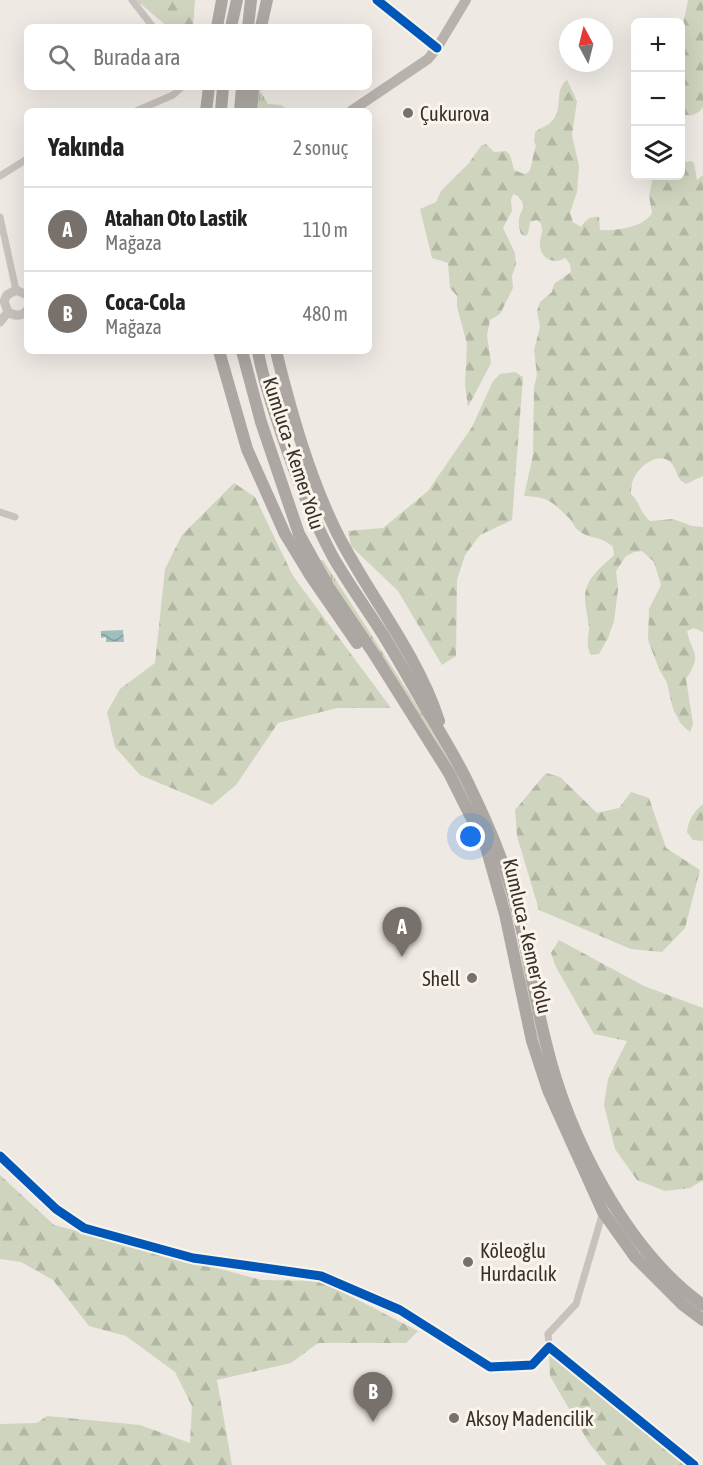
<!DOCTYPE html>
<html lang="tr">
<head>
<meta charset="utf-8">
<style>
  :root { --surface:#fff; --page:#f2f2f2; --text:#222; --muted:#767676; --line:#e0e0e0; --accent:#78706b }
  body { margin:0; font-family:"Asap Condensed",sans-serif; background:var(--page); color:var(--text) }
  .controls { position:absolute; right:18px; top:18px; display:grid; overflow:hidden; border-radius:9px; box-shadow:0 6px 24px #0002 }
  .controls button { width:54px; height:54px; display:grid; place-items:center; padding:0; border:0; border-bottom:2px solid var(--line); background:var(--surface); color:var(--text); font:30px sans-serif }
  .compass { position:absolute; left:559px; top:18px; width:54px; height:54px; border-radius:50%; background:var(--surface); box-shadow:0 6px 24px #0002; rotate:353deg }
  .you { position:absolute; left:471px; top:837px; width:21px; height:21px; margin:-15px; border:4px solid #fff; border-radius:50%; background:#1a73e8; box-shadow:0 0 0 9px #1a73e833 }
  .badge { display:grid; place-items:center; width:39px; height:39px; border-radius:50%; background:var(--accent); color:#fff; font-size:20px; font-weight:700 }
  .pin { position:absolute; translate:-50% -50px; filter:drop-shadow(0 2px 3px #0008) }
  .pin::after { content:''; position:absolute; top:32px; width:21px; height:18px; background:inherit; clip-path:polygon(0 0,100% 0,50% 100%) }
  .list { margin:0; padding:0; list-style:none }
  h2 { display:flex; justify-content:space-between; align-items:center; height:78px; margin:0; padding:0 24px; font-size:26px }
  h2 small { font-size:20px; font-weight:400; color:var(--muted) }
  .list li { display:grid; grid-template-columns:39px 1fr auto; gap:18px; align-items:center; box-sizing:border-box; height:84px; padding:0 24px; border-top:2px solid var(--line) }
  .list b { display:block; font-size:22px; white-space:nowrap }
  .list p { margin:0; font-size:20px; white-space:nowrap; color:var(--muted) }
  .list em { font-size:20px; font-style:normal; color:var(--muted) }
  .icon { flex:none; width:33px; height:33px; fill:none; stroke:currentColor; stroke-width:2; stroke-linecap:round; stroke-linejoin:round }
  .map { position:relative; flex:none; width:703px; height:1465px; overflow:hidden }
  .search { position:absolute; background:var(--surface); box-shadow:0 6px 24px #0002; left:24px; top:24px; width:348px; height:66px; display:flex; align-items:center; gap:15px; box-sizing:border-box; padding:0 21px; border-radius:9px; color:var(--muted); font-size:22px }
  .panel { position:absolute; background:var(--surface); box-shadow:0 6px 24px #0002; left:24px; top:108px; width:348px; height:246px; border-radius:9px }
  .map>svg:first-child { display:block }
  .grass { fill:url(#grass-tufts) }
  .forest { fill:url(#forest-firs) }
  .water { fill:url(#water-waves) }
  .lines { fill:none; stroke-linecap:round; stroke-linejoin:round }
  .minor { stroke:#c7c2bc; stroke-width:7 }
  .tertiary { stroke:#c7c2bc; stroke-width:9 }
  .secondary { stroke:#b8b2ad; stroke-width:10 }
  .trunk { stroke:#aca7a2; stroke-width:12 }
  .cycleway-casing { stroke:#faf4eb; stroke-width:13 }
  .cycleway { stroke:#0057b8; stroke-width:9 }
  .poi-dot { fill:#78706b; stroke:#faf4eb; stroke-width:2 }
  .labels { text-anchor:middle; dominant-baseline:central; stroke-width:6; stroke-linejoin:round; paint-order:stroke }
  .poi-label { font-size:20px; fill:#382f2a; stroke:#faf4eb; text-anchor:start }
  .street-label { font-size:20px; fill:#382f2a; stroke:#faf4eb }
</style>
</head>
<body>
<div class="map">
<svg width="703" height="1465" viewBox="0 0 703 1465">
  <defs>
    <pattern id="grass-tufts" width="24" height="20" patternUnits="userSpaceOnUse" patternTransform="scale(1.5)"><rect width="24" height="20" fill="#ced4be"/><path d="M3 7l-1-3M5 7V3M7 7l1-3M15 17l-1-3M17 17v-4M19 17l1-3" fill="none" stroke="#b2b6a3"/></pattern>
    <pattern id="forest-firs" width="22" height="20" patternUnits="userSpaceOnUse" patternTransform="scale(1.5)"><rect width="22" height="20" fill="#ced4be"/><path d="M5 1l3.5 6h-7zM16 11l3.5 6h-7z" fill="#b2b6a3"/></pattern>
    <pattern id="water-waves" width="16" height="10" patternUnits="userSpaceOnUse" patternTransform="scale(1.5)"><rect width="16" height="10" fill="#a0bebf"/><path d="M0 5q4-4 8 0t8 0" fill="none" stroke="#839b9b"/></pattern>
  </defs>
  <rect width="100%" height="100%" fill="#eee9e3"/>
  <g class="grass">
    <path d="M258,87L268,104L281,105L290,111H256Z"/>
    <path d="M323,560L436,735L469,795L504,883L531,1001L598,1185L703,1311V1316L654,1271L621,1231L606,1209L554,1096L467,797L434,737L318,561Z"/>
  </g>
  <g class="forest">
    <path d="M136,0H195L193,27H168Z"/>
    <path d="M688,0H703V107C698,115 690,117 681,114V35Z"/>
    <path d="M567,80L577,101L572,135L579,166L577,192L570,213L573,222L581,227C586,220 590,216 599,217L600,230C616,231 643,228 652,213L649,196L653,176H680L681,163L691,161L694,163L697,180L703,175V476L686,484C676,479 678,472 672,464C663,453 650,460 642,467C634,475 631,482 631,494C640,502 640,513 650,521L673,519L692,526L703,527V632L694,628L687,631C692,655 703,653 686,679L693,724L690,732L681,724L673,709L667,683L659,669L648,640L649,609L661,585L654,562L642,551L634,552L626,556L616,571L618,590L614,621L608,638L599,654L591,655C585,645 589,638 589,627C588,617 585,607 585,598C585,578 602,567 614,555L613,547C602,536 589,539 579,531C575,528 573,523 570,519C552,502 550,497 524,496L533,455L534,387L537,375L534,350L540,327L537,311L540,302L552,292L554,284L571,272L570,264L565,258C554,266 538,257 540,242C540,237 543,234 542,228C541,223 541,224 537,220L530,222L528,234L525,236L521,234C520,230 518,224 519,219C521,208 528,207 518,196L513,194L511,200L512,211L503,228L515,253L516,264L512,276L513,288L500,314L490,320L487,335L491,363L468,407L465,385L467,344L457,307V296L450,288L448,263L432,258L420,209L436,202L441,191L469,163L481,146L486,144L494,152L506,151L510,155L514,170L524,174L529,172C533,164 532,155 536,146L534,141L535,132C540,128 548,126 552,121C564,109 553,90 567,80Z"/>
    <path d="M515,372L523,377L512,520L480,535L465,555L457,580L456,656L442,665L398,591L351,546L348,531L383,528L428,491L472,427L493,381L500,374Z"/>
    <path d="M234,483L255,497L293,576L391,708H337L278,723L236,785L212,805L140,775L115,747L107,712L120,689L155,663L165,569L182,535Z"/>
    <path d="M546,773L560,777L597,813L619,808L631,792L649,798L666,848L700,870L685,928L662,952L631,949L539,910L517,836L515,810Z"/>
    <path d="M703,804V841L693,840L687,832C688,821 694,811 703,804Z"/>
    <path d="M559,940L644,986L703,1008V1180L690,1188L665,1191L637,1180L615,1149L604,1105L608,1079L627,1041L594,1034L556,967L551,953Z"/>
    <path d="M0,1175L54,1225L262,1280L321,1281L418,1331L406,1343H318L291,1363L217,1380L232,1465H0V1424L37,1423L47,1416L140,1425L190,1443L192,1406L175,1372L126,1336L89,1326L53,1280L21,1262L0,1259Z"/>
    <path d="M549,1354L591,1381L684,1465H607L589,1443L550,1376Z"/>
  </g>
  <path class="water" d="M123,630L124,642H106V637L101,638V631Z"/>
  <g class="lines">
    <g class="minor">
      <path d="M132,0L153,27"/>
      <path d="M377,0L437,48"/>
      <path d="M136,111L173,95L182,87"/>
      <path d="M0,176L27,159"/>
      <path d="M0,217L16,290"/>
      <path d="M0,512L15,517"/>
      <path d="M0,1156L56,1209L84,1228L193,1258L321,1276L400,1310L490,1367L532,1365L549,1347L694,1465"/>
      <path d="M549,1347L548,1334L576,1304L603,1212"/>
    </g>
    <g class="tertiary">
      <path d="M27,295L16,290L7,295L4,301L8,312C15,316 22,317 27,310"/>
      <path d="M0,322L8,312"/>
    </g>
    <path class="secondary" d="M351,111L428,59L437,48L466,0"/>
    <g class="trunk">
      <path d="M217,27L222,0"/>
      <path d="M231,27L237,0"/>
      <path d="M248,27L251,0"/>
      <path d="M261,27L267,0"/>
      <path d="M206,111L209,87"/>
      <path d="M221,111L223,87"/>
      <path d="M240,111L242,87"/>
      <path d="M251,111L253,87"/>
      <path d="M219,351L247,449L285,534L310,575L357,643"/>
      <path d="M242,351L261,422L299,534L328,586L376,657L449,773L486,847L505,914L532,1041L548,1090L603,1212L635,1257L683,1305L703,1320"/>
      <path d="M258,351C262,376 270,399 278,423C293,469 310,514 333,557C348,583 366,608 382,633C398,659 413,686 428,712C443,737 458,761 470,787C484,816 497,845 507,876C525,930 532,988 546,1043C568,1135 625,1249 703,1305"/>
      <path d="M276,351C291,412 309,476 337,533C369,596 417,653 439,721"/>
    </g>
    <g class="cycleway-casing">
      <g id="cycleway">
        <path d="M377,0L437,48"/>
        <path d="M0,1156L56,1209L84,1228L193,1258L321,1276L400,1310L490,1367L532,1365L549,1347L694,1465"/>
      </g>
    </g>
    <use href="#cycleway" class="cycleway"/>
  </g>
  <g class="poi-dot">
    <circle cx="408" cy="113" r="6"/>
    <circle cx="472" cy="978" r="6"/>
    <circle cx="468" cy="1262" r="6"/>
    <circle cx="454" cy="1418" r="6"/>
  </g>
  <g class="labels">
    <g class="poi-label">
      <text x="420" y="113">Çukurova</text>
      <text x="460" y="978" text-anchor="end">Shell</text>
      <text x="480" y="1250">Köleoğlu<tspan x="480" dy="23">Hurdacılık</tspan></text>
      <text x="466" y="1418">Aksoy Madencilik</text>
    </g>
    <g class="street-label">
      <text transform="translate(294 453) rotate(72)">Kumluca - Kemer Yolu</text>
      <text transform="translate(528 936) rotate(77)">Kumluca - Kemer Yolu</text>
    </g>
  </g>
</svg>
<div class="controls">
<button>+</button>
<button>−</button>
<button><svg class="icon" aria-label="layers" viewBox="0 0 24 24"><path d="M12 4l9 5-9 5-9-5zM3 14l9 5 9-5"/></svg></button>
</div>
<svg class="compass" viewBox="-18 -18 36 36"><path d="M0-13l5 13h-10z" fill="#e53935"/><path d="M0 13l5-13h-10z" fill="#767676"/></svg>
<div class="you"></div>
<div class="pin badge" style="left:402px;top:957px">A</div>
<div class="pin badge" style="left:373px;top:1422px">B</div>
<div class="search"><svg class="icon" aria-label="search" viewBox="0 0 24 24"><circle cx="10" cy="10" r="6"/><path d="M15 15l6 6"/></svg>Burada ara</div>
<section class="panel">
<h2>Yakında<small>2 sonuç</small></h2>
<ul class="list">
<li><span class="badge">A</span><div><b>Atahan Oto Lastik</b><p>Mağaza</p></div><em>110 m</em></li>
<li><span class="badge">B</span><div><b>Coca-Cola</b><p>Mağaza</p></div><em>480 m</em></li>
</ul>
</section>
</div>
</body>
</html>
